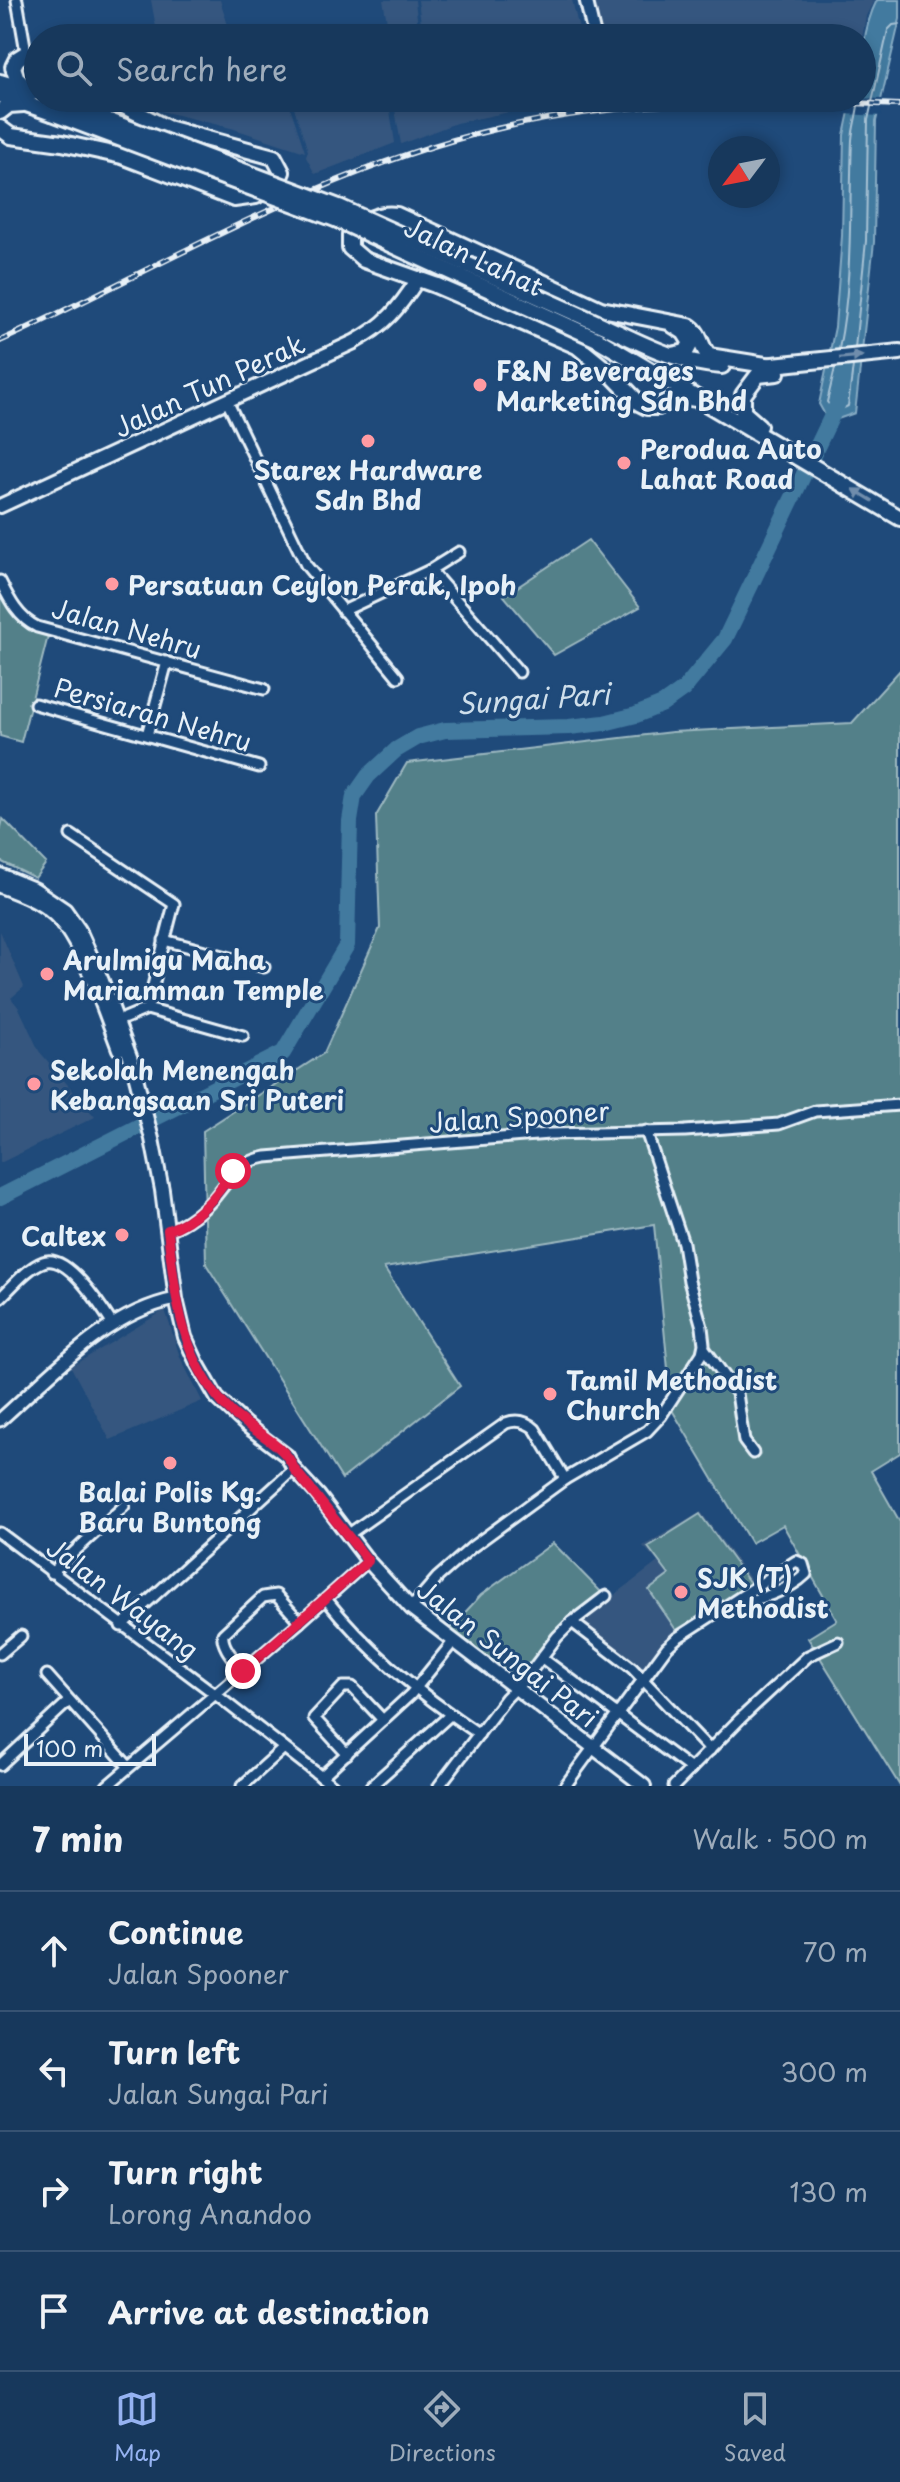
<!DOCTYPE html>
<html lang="en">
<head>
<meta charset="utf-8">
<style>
  :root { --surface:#17385c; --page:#203f62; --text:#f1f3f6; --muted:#9eacbb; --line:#365272; --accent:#95b2f1 }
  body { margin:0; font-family:"Playpen Sans",sans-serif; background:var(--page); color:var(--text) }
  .compass { position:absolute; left:708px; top:136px; width:72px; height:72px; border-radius:50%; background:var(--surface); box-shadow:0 4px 12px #0003; rotate:238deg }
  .scale { position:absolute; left:24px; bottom:20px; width:132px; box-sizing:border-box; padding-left:8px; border:4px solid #e8f1f8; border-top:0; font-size:22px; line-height:28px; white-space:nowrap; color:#e8f1f8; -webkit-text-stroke:6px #1f4a7a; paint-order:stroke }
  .stop { position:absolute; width:24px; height:24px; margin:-18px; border:6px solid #e11d48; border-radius:50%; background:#fff }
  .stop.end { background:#e11d48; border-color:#fff; box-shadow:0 2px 8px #0008 }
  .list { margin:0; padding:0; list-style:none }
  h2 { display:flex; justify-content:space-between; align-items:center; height:104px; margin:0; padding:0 32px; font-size:34px }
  h2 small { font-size:26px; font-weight:400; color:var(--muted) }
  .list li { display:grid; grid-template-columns:52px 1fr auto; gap:24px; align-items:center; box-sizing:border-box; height:120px; padding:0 32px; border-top:2px solid var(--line) }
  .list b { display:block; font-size:30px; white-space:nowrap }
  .list p { margin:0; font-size:26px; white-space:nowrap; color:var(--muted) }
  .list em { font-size:26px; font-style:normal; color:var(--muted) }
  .icon { flex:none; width:44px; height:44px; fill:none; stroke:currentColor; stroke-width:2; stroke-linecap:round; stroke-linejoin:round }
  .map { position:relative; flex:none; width:900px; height:1786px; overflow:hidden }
  .search { position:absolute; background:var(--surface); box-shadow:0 4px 12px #0003; left:24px; right:24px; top:24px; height:88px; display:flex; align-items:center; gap:20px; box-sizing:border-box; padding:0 28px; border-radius:44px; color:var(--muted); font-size:30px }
  .sheet { height:584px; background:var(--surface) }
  nav { display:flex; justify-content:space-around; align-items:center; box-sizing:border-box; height:112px; border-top:2px solid var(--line); background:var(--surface); font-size:22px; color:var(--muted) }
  nav a { display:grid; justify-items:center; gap:4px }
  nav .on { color:var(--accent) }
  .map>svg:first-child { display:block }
  .built { fill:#36577f }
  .green { fill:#528089; stroke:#9db8c0; stroke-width:2 }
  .water { fill:#437a9f; stroke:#85aac3; stroke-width:2 }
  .pier { fill:#1f4a7a }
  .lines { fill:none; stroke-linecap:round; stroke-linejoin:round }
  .shore { stroke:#a6c1d4; stroke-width:2 }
  .river { stroke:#437a9f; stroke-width:16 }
  .minor-casing { stroke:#e8f1f8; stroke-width:15 }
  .tertiary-casing { stroke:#e8f1f8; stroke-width:17 }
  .secondary-casing { stroke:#e8f1f8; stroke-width:18 }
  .primary-casing { stroke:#e8f1f8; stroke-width:20 }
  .minor { stroke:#1f4a7a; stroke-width:9 }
  .tertiary { stroke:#1f4a7a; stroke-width:11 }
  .secondary { stroke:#1f4a7a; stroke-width:12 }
  .primary { stroke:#1f4a7a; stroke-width:14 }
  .rail-casing { stroke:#e8f1f8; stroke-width:6 }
  .rail { stroke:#1f4a7a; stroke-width:3; stroke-dasharray:9; stroke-linecap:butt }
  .primary-bridge-casing { stroke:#e8f1f8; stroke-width:20; stroke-linecap:butt }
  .primary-bridge { stroke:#1f4a7a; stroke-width:14 }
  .oneway { fill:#6f8dac }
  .route { stroke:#e11d48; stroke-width:10 }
  .poi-dot { fill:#ff9aa2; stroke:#1f4a7a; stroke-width:3 }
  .labels { text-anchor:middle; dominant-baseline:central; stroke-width:6; stroke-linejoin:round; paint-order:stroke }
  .street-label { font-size:26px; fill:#e8f1f8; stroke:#1f4a7a }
  .poi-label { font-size:26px; font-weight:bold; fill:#e8f1f8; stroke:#1f4a7a; text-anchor:start }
  .water-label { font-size:28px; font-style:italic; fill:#cfdfeb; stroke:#1f4a7a }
</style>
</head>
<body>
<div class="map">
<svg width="900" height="1786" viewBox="0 0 900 1786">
  <rect width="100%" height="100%" fill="#1f4a7a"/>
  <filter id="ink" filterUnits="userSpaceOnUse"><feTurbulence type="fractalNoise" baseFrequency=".0125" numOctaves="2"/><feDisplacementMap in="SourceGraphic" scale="16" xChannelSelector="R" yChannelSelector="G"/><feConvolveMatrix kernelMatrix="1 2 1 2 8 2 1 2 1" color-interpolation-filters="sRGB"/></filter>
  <g filter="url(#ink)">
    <g class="built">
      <path d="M151,0H220L232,38H158Z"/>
      <path d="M383,0H415L419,38H390Z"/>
      <path d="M418,0H572L581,38H423Z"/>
      <path d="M592,0H874L866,16L862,39L602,38Z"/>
      <path d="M131,98H287L305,152L231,128L161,111Z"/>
      <path d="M291,98H388L395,143L315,174L306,157L308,151Z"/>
      <path d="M393,98H578L456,123L401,144Z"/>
      <path d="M0,931L24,987L11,998L19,1008L39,1051L95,1117L0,1163Z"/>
      <path d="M165,1310L180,1357L202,1401L110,1440L71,1367Z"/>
      <path d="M701,1512L755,1585L675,1634L643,1670L578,1623L658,1562L643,1546Z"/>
    </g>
    <g class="green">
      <path d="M588,540L640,607L554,655L504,596Z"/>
      <path d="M2,597C17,621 20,628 48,636L21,742L0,736V599Z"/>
      <path d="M900,670V1453L871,1471L900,1522V1786L808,1638L837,1620L783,1525L751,1543L672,1410L654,1225L384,1268L460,1386L342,1479L206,1264L203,1131L324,1053L380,928L376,816L407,763L672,732L852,723Z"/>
      <path d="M3,819L46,863L35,878L0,861V831Z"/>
      <path d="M700,1514L752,1586L676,1630L649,1590L669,1575L648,1547Z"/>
      <path d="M553,1543L602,1593L558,1631L541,1655L515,1683L448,1631L481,1595Z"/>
    </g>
    <path class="water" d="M877,0H900V19L876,121L874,242L855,413L829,422L819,404L835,327L842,236L844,135L852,98H862C862,63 861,32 877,0Z"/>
    <path class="pier" d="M848,98L885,99L881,116L844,114Z"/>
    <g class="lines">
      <g class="shore">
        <path d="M855,348L866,241L868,120L888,30L893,25L900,24"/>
        <path d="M839,349C853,281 849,209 852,140C853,126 858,112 859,98"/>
        <path d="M835,368L827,402L835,412L848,406L853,366"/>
      </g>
      <path class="river" d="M0,1197L283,1053L347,945L350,821L354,796L368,776L396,750L418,737L445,730L569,727L604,723L636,715L663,704L684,689L725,639L838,403"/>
      <g class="minor-casing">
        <g id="minor">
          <path d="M17,0L25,46"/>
          <path d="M227,401L306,565L398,677"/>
          <path d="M430,570L519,672"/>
          <path d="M0,581C9,599 18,618 37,627L264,689"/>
          <path d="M343,611L430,570L459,552"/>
          <path d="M35,704L259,767"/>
          <path d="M147,735L167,662"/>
          <path d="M71,835L174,904L147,1009L113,1023"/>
          <path d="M164,940L264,967"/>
          <path d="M147,1009L243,1036"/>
          <path d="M168,1230C185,1225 207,1208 218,1193C233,1174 240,1162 266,1157L549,1134L685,1131L779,1124L815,1111L900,1105"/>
          <path d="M0,1298C12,1287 27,1268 43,1262C67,1252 102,1308 113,1325"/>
          <path d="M704,1348L737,1393L744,1441L753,1453"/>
          <path d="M0,1533L215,1694L333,1786"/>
          <path d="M349,1534L506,1423C517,1419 526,1421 535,1429L565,1479"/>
          <path d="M51,1573L124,1506"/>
          <path d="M326,1599C369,1653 422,1696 479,1734"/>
          <path d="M411,1608L438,1577L472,1547L565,1479L647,1431L661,1416L702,1353L704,1344L702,1327L689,1281L683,1243L646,1131"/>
          <path d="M572,1622L632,1668L710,1750"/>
          <path d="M121,1626L294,1469"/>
          <path d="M0,1654L21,1636"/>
          <path d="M542,1658L691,1769"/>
          <path d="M243,1671C236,1661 221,1647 223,1634L263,1597L276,1595L300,1622"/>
          <path d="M47,1675L128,1766"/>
          <path d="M347,1754L314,1718L343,1687H352L383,1720"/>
          <path d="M0,1765L69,1701"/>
          <path d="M321,1777L411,1694L453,1642"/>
          <path d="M107,1786L300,1622L368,1561"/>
          <path d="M242,1786L284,1748"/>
          <path d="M371,1786L450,1715"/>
          <path d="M439,1786L506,1698L526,1678L557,1637L572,1622L606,1596"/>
          <path d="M565,1786L667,1647L677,1638L796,1561L803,1564L806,1574C789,1591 755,1602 732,1603"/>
          <path d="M674,1786L740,1719L808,1656L838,1642"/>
        </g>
      </g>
      <g class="tertiary-casing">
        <g id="tertiary">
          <path d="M586,0L595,38"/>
          <path d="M0,1420C52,1374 105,1313 176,1299"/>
        </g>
      </g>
      <g class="secondary-casing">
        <g id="secondary">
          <path d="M0,506L354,342C386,325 399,308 418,279"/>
          <path d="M0,875L34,889L65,910L79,930L102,981L132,1062L152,1139L162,1190L176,1299L185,1337L197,1363L217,1398L246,1425L287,1456L294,1469L318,1495L368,1561L411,1608L644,1786"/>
          <path d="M0,886C19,893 40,901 55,915C82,941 105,1013 119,1049"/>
        </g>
      </g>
      <g class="primary-casing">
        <g id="primary">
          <path d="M0,82L26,90"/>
          <path d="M33,93L17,79L13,67L17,59L25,54L38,57"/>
          <path d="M0,95L52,113"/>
          <path d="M0,112L9,105L23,104"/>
          <path d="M0,128L11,136L62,143L122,156L234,199L256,196L278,181L282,172L274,157L167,128L108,98"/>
          <path d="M602,325C643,344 677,363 722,366"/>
          <path d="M597,339L900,518"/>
          <path d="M671,355L686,352L691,343L684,332L673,325"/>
          <path d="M763,366L900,352"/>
          <path d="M702,400L677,396L658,407H647L639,403L609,372L577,346L435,285L364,260L350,248V234C362,221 379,212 397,215L601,309L689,326C701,333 700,347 709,356L772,366"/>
          <path d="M759,426L743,412V395L758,375L777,373"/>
        </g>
      </g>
      <use href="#minor" class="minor"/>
      <use href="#tertiary" class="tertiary"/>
      <use href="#secondary" class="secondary"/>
      <use href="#primary" class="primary"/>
      <g class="rail-casing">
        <path id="rail" d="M0,341C160,268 322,169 496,129C630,98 763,99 900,105"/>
      </g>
      <use href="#rail" class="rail"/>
      <g class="primary-bridge-casing">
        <g id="primary-bridge">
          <path d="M56,101L339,207L602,325"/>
          <path d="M52,113L335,219L597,339"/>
        </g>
      </g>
      <use href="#primary-bridge" class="primary-bridge"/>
    </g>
    <defs><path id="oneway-solid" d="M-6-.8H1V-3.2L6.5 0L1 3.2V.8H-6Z" transform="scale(2)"/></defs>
    <g class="oneway">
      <use href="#oneway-solid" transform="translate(851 357) rotate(-6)"/>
      <use href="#oneway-solid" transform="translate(863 495) rotate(-149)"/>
    </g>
  </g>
  <g class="lines" filter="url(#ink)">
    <path class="route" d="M233,1171C217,1195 197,1221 168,1230C175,1295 181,1363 231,1412C250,1430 286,1444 294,1469L368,1561L243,1671"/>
  </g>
  <g class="poi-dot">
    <circle cx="480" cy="385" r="8"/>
    <circle cx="368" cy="441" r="8"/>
    <circle cx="624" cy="463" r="8"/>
    <circle cx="112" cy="584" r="8"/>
    <circle cx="47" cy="974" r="8"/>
    <circle cx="34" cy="1084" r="8"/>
    <circle cx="122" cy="1235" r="8"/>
    <circle cx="550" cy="1394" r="8"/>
    <circle cx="170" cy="1463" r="8"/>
    <circle cx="681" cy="1592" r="8"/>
  </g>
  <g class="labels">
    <g class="street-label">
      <text transform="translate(474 256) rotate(25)">Jalan Lahat</text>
      <text transform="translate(209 385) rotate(-25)">Jalan Tun Perak</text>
      <text transform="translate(127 628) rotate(16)">Jalan Nehru</text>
      <text transform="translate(153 714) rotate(16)">Persiaran Nehru</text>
      <text transform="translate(519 1116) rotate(-4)">Jalan Spooner</text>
      <text transform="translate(123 1598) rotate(37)">Jalan Wayang</text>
      <text transform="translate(508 1653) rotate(38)">Jalan Sungai Pari</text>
    </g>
    <g class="poi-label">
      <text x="496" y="370">F&amp;N Beverages<tspan x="496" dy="30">Marketing Sdn Bhd</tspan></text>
      <text x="640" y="448">Perodua Auto<tspan x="640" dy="30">Lahat Road</tspan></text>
      <text x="368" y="469" text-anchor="middle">Starex Hardware<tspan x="368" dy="30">Sdn Bhd</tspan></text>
      <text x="128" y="584">Persatuan Ceylon Perak, Ipoh</text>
      <text x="63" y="959">Arulmigu Maha<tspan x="63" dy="30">Mariamman Temple</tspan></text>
      <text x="50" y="1069">Sekolah Menengah<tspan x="50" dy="30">Kebangsaan Sri Puteri</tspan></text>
      <text x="106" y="1235" text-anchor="end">Caltex</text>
      <text x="566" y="1379">Tamil Methodist<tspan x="566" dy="30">Church</tspan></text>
      <text x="170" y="1491" text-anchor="middle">Balai Polis Kg.<tspan x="170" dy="30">Baru Buntong</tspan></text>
      <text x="697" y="1577">SJK (T)<tspan x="697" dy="30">Methodist</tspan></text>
    </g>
    <g class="water-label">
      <text transform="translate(533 698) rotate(-4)">Sungai Pari</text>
    </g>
  </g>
</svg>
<svg class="compass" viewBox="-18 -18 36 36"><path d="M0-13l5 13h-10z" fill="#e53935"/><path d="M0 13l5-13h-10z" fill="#9eacbb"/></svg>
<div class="scale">100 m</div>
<div class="stop" style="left:233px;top:1171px"></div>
<div class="stop end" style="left:243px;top:1671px"></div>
<div class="search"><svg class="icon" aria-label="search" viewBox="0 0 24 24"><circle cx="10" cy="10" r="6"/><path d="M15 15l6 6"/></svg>Search here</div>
</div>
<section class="sheet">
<h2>7 min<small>Walk · 500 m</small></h2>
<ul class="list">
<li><svg class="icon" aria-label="ahead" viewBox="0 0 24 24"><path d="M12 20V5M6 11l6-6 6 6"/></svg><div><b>Continue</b><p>Jalan Spooner</p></div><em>70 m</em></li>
<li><svg class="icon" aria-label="left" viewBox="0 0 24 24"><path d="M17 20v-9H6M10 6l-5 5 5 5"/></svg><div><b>Turn left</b><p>Jalan Sungai Pari</p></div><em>300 m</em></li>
<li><svg class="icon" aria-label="right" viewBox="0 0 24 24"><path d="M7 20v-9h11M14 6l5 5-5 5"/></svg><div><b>Turn right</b><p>Lorong Anandoo</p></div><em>130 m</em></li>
<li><svg class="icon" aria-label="arrive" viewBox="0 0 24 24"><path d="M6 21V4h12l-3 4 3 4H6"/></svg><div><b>Arrive at destination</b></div></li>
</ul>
</section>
<nav>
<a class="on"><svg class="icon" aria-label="map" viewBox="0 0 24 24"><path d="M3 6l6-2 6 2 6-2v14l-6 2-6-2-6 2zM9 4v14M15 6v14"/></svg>Map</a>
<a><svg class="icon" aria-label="directions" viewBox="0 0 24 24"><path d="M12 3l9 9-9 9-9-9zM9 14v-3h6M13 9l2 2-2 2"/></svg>Directions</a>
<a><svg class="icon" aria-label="saved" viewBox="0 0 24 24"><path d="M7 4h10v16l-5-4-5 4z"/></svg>Saved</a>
</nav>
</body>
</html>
